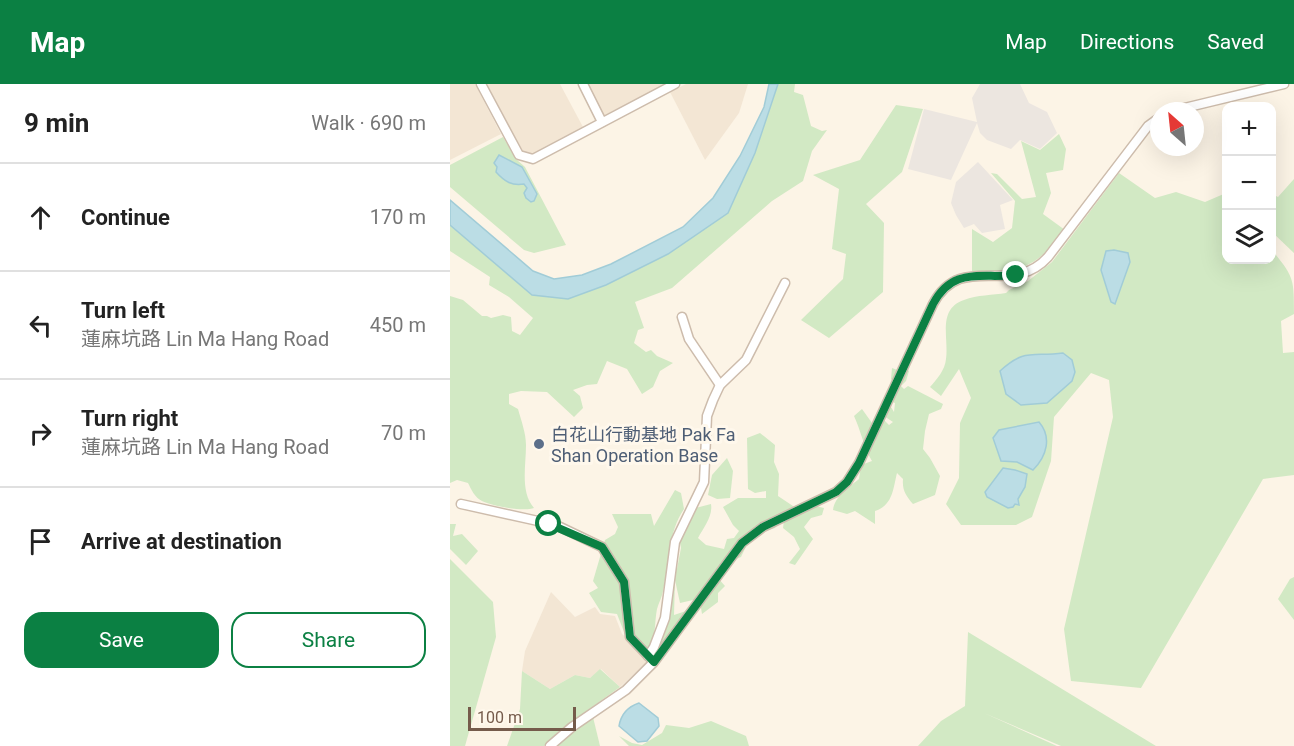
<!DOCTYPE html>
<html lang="en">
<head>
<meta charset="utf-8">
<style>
  :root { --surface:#fff; --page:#f2f2f2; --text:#222; --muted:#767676; --line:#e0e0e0; --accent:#0b8043 }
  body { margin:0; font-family:Roboto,"Noto Sans SC",sans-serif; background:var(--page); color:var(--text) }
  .controls { position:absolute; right:18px; top:18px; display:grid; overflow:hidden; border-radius:12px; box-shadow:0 6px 24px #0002 }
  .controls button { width:54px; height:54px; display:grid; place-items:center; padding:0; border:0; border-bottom:2px solid var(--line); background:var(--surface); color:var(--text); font:30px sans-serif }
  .compass { position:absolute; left:700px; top:18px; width:54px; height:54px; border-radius:50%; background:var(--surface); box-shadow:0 6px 24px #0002; rotate:333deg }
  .scale { position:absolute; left:18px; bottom:15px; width:108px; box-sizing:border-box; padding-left:6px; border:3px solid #755b4b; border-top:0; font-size:16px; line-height:21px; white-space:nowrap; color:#755b4b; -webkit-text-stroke:4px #fff8ec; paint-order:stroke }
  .stop { position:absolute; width:18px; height:18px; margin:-14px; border:4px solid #0b8043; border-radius:50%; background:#fff }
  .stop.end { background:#0b8043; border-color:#fff; box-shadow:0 2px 6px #0008 }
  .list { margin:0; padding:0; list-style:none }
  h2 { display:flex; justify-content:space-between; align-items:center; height:78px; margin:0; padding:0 24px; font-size:26px }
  h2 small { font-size:20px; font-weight:400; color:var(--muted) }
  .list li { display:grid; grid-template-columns:39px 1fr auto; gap:18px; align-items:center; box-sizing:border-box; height:108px; padding:0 24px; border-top:2px solid var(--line) }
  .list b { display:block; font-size:22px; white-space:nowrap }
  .list p { margin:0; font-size:20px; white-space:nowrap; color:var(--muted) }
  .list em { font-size:20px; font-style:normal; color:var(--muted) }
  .actions { display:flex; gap:12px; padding:18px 24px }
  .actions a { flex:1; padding:14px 0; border:2px solid var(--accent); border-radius:18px; text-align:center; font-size:21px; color:var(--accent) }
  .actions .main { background:var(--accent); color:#fff }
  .icon { flex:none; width:33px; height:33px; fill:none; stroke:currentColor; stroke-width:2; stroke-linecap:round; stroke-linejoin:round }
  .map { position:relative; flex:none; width:844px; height:662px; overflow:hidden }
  header { display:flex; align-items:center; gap:36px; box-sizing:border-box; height:84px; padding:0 30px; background:var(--accent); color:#fff }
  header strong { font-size:28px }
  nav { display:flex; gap:33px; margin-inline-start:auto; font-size:21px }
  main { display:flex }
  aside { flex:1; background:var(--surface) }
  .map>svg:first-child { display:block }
  .residential { fill:#f3e6d4 }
  .industrial { fill:#ece6e0 }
  .green { fill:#d2e9c4 }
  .water { fill:#bbdde5; stroke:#a1ccd7; stroke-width:1.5 }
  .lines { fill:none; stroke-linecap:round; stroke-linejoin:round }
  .street-casing { stroke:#cdbcac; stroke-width:11 }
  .street { stroke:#fff; stroke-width:8 }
  .route { stroke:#0b8043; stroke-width:8 }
  .service-dot { fill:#5c6f8a; stroke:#fff8ec; stroke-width:2 }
  .labels { text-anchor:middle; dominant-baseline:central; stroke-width:6; stroke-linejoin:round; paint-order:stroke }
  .service-label { font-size:18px; fill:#4e5e75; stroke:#fff8ec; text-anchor:start }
</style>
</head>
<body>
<header>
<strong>Map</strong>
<nav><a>Map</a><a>Directions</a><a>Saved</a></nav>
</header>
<main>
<aside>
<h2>9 min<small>Walk · 690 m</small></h2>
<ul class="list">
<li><svg class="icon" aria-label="ahead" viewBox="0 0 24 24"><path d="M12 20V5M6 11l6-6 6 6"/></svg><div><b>Continue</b></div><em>170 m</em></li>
<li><svg class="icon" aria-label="left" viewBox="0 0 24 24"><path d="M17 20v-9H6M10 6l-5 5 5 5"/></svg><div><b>Turn left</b><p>蓮麻坑路 Lin Ma Hang Road</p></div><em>450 m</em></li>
<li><svg class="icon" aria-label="right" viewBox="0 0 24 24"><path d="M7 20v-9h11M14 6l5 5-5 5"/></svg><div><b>Turn right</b><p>蓮麻坑路 Lin Ma Hang Road</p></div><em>70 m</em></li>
<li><svg class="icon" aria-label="arrive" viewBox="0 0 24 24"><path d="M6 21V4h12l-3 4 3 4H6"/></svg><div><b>Arrive at destination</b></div></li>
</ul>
<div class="actions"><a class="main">Save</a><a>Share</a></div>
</aside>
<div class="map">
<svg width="844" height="662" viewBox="0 0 844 662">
  <rect width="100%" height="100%" fill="#fcf4e6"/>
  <g class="residential">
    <path d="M0,0H25L51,50L0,76Z"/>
    <path d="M37,0H110L133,43L81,71L73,68Z"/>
    <path d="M137,0H216L153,32Z"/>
    <path d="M236,0H298L289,29L255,76L220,8Z"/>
    <path d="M101,508L125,533L145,523L150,530L165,532L172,550L200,575L170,603L151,585L140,594L125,591L100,605L72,587L75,567Z"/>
  </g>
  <g class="industrial">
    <path d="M530,0H570L579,19L597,28L607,49L590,65L570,56L561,65L537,56L530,49L527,39L501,96L458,85L474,25L527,38L522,14Z"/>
    <path d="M528,78L563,116L550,121L555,145L532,149L524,140L514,144L506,131L501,119L506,98Z"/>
  </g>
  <g class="green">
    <path d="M325,0H345L344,8L353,11L361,42L372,47L377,46L362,67L353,97L322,117L222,204L185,218L194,244L188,246L184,259L196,268L201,266L207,272L223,279L210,287L203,303L192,310L177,285L157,277L147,300L137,301L123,306L130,312L133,324L124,333L97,308L71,307L59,310V320L68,325C71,336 76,349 76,361C76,382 70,408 84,424C74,428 42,422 32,417C25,414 21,405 18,399L7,396L0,399V212L13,216L32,232H37L41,234L53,231L61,233L62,247L70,251L83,234L59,213L39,201L40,193L0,167V128L78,200L122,206L274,122Z"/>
    <path d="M446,21L473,25L452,88L416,120L434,139L433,208L379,254L351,236L393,195L396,170L382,165L389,105L363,91L410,76Z"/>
    <path d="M609,50L616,65L613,86L596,89L601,109L593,130L615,146C582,187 573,187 522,187V145L543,158L562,144L565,117L541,89L547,90L572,115L586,113L571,57L590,66Z"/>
    <path d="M53,53L66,75L75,83L116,161L84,169L74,166L0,103V81Z"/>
    <path d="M669,89L705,114L726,108L755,118L776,109V176H822V166C844,193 844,195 844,230L831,237L833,269L844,268V391L813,395L691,604L621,597L614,545L663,333L659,296L641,289L604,333L601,377L582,433L566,441H511L496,420L509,394L510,339L521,314L509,285L491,312L480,303C487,295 495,286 496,275C499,254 487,225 514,216C527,211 543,211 556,209L559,206L578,197L602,178Z"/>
    <path d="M844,95V169L822,148V110L828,113Z"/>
    <path d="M453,282L459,287L456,297L451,302L454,305L458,302L493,320L491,325L479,330L475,347L473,365L480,374L490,392L485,411L463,420C456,412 452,406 453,395L447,389C443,405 443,421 425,427V440L405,427L397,430L383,426C385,412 398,404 409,395L411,381L422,377C414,364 411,347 404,332L412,325L422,339L433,335L439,341L443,338L428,328L432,319L441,323L444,328L445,319L436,316L446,301L441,295L442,284L450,287Z"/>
    <path d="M310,349L325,361L324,378L329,390L328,412L349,426L361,421L374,424L372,431L361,434L354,443L363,455L345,481L339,479L350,465L344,453L333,444L335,429L325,444L301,452L291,473L279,478L268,494L275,502L268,509V518L252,530L250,518L243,516L230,519L225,496L224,531L236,527L203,571L225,481L227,485L231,464L228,448L238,426L261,420C263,432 254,443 248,454L256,461L274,465L277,455L284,454L289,447L283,441L273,423L288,414H316V407L305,409L298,405L297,354Z"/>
    <path d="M277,374L283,387L280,414L267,415L258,411L262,391Z"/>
    <path d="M225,406L231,409L234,425C218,448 219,480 213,507C212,513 209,518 207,525C204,540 207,551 198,564L176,553L167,530L151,528L139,509L148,504L143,497L155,456L165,450L168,443L162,430H201L204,442Z"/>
    <path d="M0,440H6L3,452L12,450L28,467L16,481L0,465Z"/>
    <path d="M0,475L43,518L46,553L15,662H0Z"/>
    <path d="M844,493V536L828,515L840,495Z"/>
    <path d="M518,548L706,662H611L534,629L607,662H468L491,637L515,622Z"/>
    <path d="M150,585L170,603L110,646L94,662H57L70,625L72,587L100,605L125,591L140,594Z"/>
    <path d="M143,633L150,662H105L112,655Z"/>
    <path d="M261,637L296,652L299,662H179L169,652L182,659L192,661L212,649L216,641L239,644Z"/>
  </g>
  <g class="water">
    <path d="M319,0H328L305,69L278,129L218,170L156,201L118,215L82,211L0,141V116L83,187L104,195L132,191L161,180L233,143L263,114L290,72L314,23Z"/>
    <path d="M49,71L72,83L87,110L84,117L81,118L76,114L74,109L77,104L74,100C62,102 55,98 46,88L47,83L44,79Z"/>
    <path d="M664,166L678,169L680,178L665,220L661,218L651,186L656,167Z"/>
    <path d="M613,269L622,276L625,288L622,297L597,319L571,321L556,310L550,287C575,264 582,273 613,269Z"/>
    <path d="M589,338C602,353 597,372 583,386L567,378L551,377L543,354L549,346Z"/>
    <path d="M553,384L565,386L577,390L575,403L568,415L569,421L565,420L563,423L558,424L537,413L535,408Z"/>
    <path d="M189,619L208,634L209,642L197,657L188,658L169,642C171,630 177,623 189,619Z"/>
  </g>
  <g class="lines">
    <g class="street-casing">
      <g id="street">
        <path d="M31,0L69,71L83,75L225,0"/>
        <path d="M133,0L152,38"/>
        <path d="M722,27L834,0"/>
        <path d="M232,233L239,255L270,301"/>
        <path d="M11,420L106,441L152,463L174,498L180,553L201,575"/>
        <path d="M198,572L204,563L215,534L225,458L254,398L257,332L263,316L270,301L296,276L335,199"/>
        <path d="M100,662L122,643L176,606L204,578L292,459L313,443L386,408L397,398L409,379L483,220C512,166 561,214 598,173L698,42L709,34"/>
      </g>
    </g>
    <use href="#street" class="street"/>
  </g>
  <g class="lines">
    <path class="route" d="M99,440L152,463L174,498L180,553L204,578L292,459L313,443L386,408L397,398L409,379L483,220C503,182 531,195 566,191"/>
  </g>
  <circle class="service-dot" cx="89" cy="360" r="6"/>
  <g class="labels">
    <g class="service-label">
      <text x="101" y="350">白花山行動基地 Pak Fa<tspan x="101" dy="21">Shan Operation Base</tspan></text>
    </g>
  </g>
</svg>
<div class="controls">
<button>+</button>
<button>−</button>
<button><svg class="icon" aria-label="layers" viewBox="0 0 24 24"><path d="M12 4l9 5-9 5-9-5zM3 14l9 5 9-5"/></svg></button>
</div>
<svg class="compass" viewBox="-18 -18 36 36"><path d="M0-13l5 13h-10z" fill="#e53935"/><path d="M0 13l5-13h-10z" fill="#767676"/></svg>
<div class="scale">100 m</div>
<div class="stop" style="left:99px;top:440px"></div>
<div class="stop end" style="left:566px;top:191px"></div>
</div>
</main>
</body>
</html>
